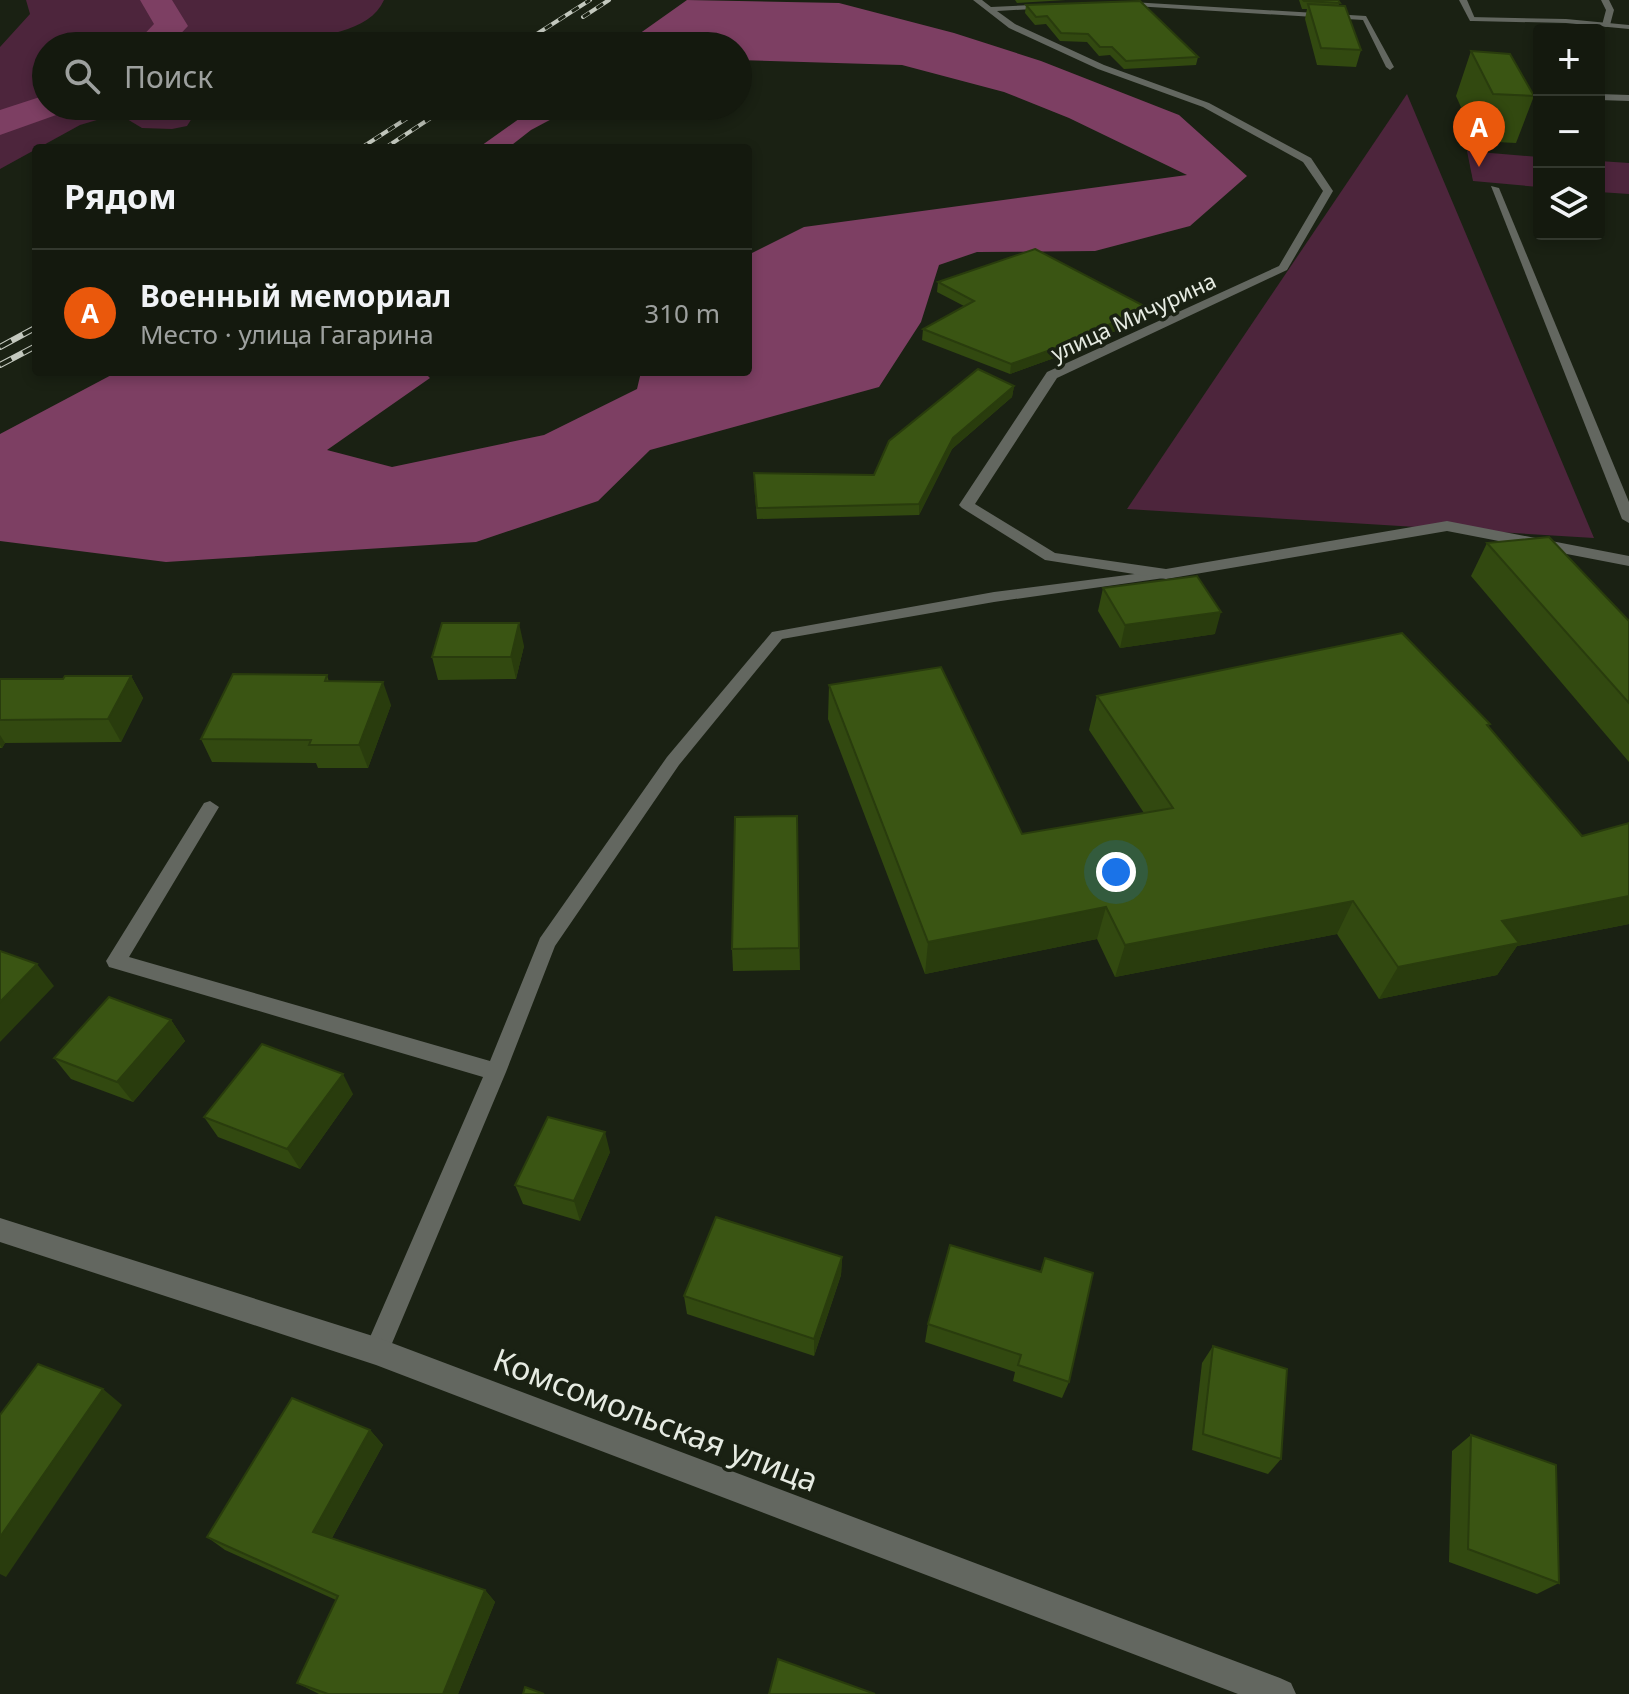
<!DOCTYPE html>
<html lang="ru">
<head>
<meta charset="utf-8">
<style>
  :root { --surface:#14190e; --page:#1d2217; --text:#f1f3f6; --muted:#9da09e; --line:#33382e; --accent:#ea580c }
  body { margin:0; font-family:"Noto Sans",sans-serif; background:var(--page); color:var(--text) }
  .controls { position:absolute; right:24px; top:24px; display:grid; overflow:hidden; border-radius:8px; box-shadow:0 4px 12px #0003 }
  .controls button { width:72px; height:72px; display:grid; place-items:center; padding:0; border:0; border-bottom:2px solid var(--line); background:var(--surface); color:var(--text); font:40px sans-serif }
  .you { position:absolute; left:1116px; top:872px; width:28px; height:28px; margin:-20px; border:6px solid #fff; border-radius:50%; background:#1a73e8; box-shadow:0 0 0 12px #1a73e833 }
  .badge { display:grid; place-items:center; width:52px; height:52px; border-radius:50%; background:var(--accent); color:#fff; font-size:26px; font-weight:700 }
  .pin { position:absolute; translate:-50% -66px; filter:drop-shadow(0 2px 4px #0008) }
  .pin::after { content:''; position:absolute; top:42px; width:28px; height:24px; background:inherit; clip-path:polygon(0 0,100% 0,50% 100%) }
  .list { margin:0; padding:0; list-style:none }
  h2 { display:flex; justify-content:space-between; align-items:center; height:104px; margin:0; padding:0 32px; font-size:34px }
  h2 small { font-size:26px; font-weight:400; color:var(--muted) }
  .list li { display:grid; grid-template-columns:52px 1fr auto; gap:24px; align-items:center; box-sizing:border-box; height:128px; padding:0 32px; border-top:2px solid var(--line) }
  .list b { display:block; font-size:30px; white-space:nowrap }
  .list p { margin:0; font-size:26px; white-space:nowrap; color:var(--muted) }
  .list em { font-size:26px; font-style:normal; color:var(--muted) }
  .icon { flex:none; width:44px; height:44px; fill:none; stroke:currentColor; stroke-width:2; stroke-linecap:round; stroke-linejoin:round }
  .map { position:relative; flex:none; width:1629px; height:1694px; overflow:hidden }
  .search { position:absolute; background:var(--surface); box-shadow:0 4px 12px #0003; left:32px; top:32px; width:720px; height:88px; display:flex; align-items:center; gap:20px; box-sizing:border-box; padding:0 28px; border-radius:44px; color:var(--muted); font-size:30px }
  .panel { position:absolute; background:var(--surface); box-shadow:0 4px 12px #0003; left:32px; top:144px; width:720px; height:232px; border-radius:8px }
  .map>svg:first-child { display:block }
  .green { fill:#4d253c }
  .water { fill:#7d3f63 }
  .lines { fill:none; stroke-linecap:round; stroke-linejoin:round }
  .river { fill:#7d3f63; fill-rule:evenodd }
  .lane { fill:#636760; fill-rule:evenodd }
  .street { fill:#636760; fill-rule:evenodd }
  .rail-far1-casing { stroke:#c3c8be; stroke-width:4 }
  .rail-casing { stroke:#c3c8be; stroke-width:6 }
  .rail-far1 { stroke:#1a2113; stroke-width:3; stroke-dasharray:8; stroke-linecap:butt }
  .rail { stroke:#1a2113; stroke-width:4; stroke-dasharray:13; stroke-linecap:butt }
  .wall { fill:#324910 }
  .shaded-wall { fill:#293c0d }
  .building { fill:#3a5513; stroke:#293c0d; stroke-width:2 }
  .labels { text-anchor:middle; dominant-baseline:central; stroke-width:7; stroke-linejoin:round; paint-order:stroke }
  .far-street-label { font-size:22px; fill:#e6ebe2; stroke:#1a2113 }
  .near-street-label { font-size:32px; fill:#e6ebe2; stroke:#1a2113 }
</style>
</head>
<body>
<div class="map">
<svg width="1629" height="1694" viewBox="0 0 1629 1694">
  <rect width="100%" height="100%" fill="#1a2113"/>
  <g class="green">
    <path d="M26,0H384C370,33 316,37 285,40L287,46H46V106H185L194,115L187,126L172,129L142,128L122,116L107,117L80,125L0,169V47L30,14Z"/>
    <path d="M1407,94L1594,538L1127,509Z"/>
    <path d="M1467,151L1539,157V187L1473,181Z"/>
    <path d="M1599,161L1629,163V194L1599,192Z"/>
  </g>
  <g class="water">
    <path d="M687,0L839,3L954,33L1041,61L1179,115L1247,176L1190,226L1095,251L977,252L939,265L921,322L879,387L650,450L598,501L476,542L166,562L0,541V434L117,372H424L430,378L327,450L392,467L544,435L637,389L641,372H748V255L804,227L1187,175L1069,118L1004,92L902,65L738,60V46H622Z"/>
    <path d="M537,106H576L531,130L508,148H478Z"/>
  </g>
  <g class="lines">
    <g class="river">
      <path d="M140,0H172L188,26L169,46H133L154,24Z"/>
      <path d="M46,95V106H65L59,114L0,135V110Z"/>
    </g>
    <g class="lane">
      <path d="M1459,0H1467L1476,21H1470Z"/>
      <path d="M1601,0H1609L1614,10L1610,25L1606,27L1602,25L1606,10Z"/>
      <path d="M1599,94L1629,95V101L1599,100Z"/>
      <path d="M1491,186L1499,188L1629,502V523L1622,519Z"/>
      <path d="M1166,570L1173,574L1171,577L994,602L782,639L679,765L555,946L506,1072L385,1360L376,1363L367,1360L364,1351L483,1077L116,969L109,967L106,961L204,803L210,801L219,807L129,957L490,1061L540,938L667,757L772,632L994,592Z"/>
    </g>
    <g class="street">
      <path d="M973,0H982L991,7L1053,4L1050,8L997,11L1015,24L1104,65L1209,103L1311,158L1333,191L1287,270L1057,378L975,504L1055,553L1166,569L1447,521L1629,556V566L1447,531L1166,579L1045,560L962,508L959,505L1047,372L1279,266L1323,191L1303,162L1203,107L1098,69L1009,28Z"/>
      <path d="M1115,1L1366,16L1394,67L1390,70L1386,67L1363,20L1118,5Z"/>
      <path d="M1470,17L1566,19L1629,25V29L1566,23L1473,21Z"/>
      <path d="M0,1218L376,1337L1280,1678L1291,1683L1296,1694H1238L376,1365L0,1242Z"/>
    </g>
    <g class="rail-far1-casing">
      <g id="rail-far1">
        <path d="M583,17L609,0"/>
        <path d="M518,46L590,0"/>
        <path d="M361,148L426,106"/>
        <path d="M385,148L449,106"/>
        <path d="M32,330L36,328"/>
      </g>
    </g>
    <g class="rail-casing">
      <g id="rail">
        <path d="M0,347L35,328"/>
        <path d="M0,365L36,346"/>
      </g>
    </g>
    <use href="#rail-far1" class="rail-far1"/>
    <use href="#rail" class="rail"/>
  </g>
  <g class="wall">
    <path d="M1015,0H1066L1017,3Z"/>
    <path d="M1299,0H1338L1339,5L1361,50L1356,67L1317,65L1305,19L1307,9H1302Z"/>
    <path d="M1026,5L1198,57L1196,65L1124,69L1110,55L1099,56L1087,42L1060,41L1046,24L1035,25L1025,13Z"/>
    <path d="M1471,51L1534,96L1516,143L1476,141L1456,96Z"/>
    <path d="M938,282L1146,307L1144,317L1105,336L1104,340L1010,374L922,340L923,329L964,306L937,292Z"/>
    <path d="M1014,386L1012,397L952,449L919,515L757,519L754,484L874,475Z"/>
    <path d="M1487,543L1629,621V762L1471,576Z"/>
    <path d="M1103,588L1215,634L1120,648L1098,611Z"/>
    <path d="M524,646L516,679L438,680L432,657Z"/>
    <path d="M327,675L329,682L391,705L368,768H318L316,763L212,762L201,739Z"/>
    <path d="M131,676L143,698L121,742L5,743L2,748H0V679H63Z"/>
    <path d="M829,685L1022,834L1144,813L1089,730L1097,696L1489,727L1582,836L1629,823V924L1517,946L1497,975L1379,999L1337,934L1115,977L1097,939L925,974L828,719Z"/>
    <path d="M797,816L800,970L733,971L732,949Z"/>
    <path d="M171,1020L185,1041L133,1102L71,1079L54,1058Z"/>
    <path d="M353,1094L300,1169L218,1137L204,1117Z"/>
    <path d="M610,1152L580,1221L523,1204L515,1185Z"/>
    <path d="M842,1257L841,1275L814,1356L687,1314L684,1296Z"/>
    <path d="M1045,1258L1069,1382L1062,1398L1013,1381L1015,1372L925,1342L928,1324L1040,1272Z"/>
    <path d="M1213,1346L1281,1459L1268,1474L1192,1450L1202,1363Z"/>
    <path d="M370,1430L383,1445L332,1538L485,1590L495,1602L458,1694H319L297,1683L336,1600L225,1550L207,1537Z"/>
    <path d="M1471,1435L1559,1583L1537,1594L1449,1562L1452,1451Z"/>
  </g>
  <g class="shaded-wall">
    <path d="M1146,307L1144,317L1105,336L1104,340L1010,374L1011,364L1102,328Z"/>
    <path d="M1014,386L1012,397L952,449L919,515V504L953,438Z"/>
    <path d="M1221,612L1215,634L1120,648L1125,625Z"/>
    <path d="M519,623L524,646L516,679L511,657Z"/>
    <path d="M131,676L143,698L121,742L108,719Z"/>
    <path d="M383,682L391,705L368,768L359,745Z"/>
    <path d="M0,735L5,743L2,748L0,745Z"/>
    <path d="M1629,896V924L1517,946L1497,975L1379,999L1398,967L1502,921Z"/>
    <path d="M1353,901L1337,934L1115,977L1125,945Z"/>
    <path d="M1106,907L1097,939L925,974L928,942Z"/>
    <path d="M37,964L54,986L0,1042V1002Z"/>
    <path d="M171,1020L185,1041L133,1102L117,1082Z"/>
    <path d="M343,1074L353,1094L300,1169L287,1149Z"/>
    <path d="M605,1132L610,1152L580,1221L574,1201Z"/>
    <path d="M842,1257L841,1275L814,1356V1339Z"/>
    <path d="M103,1389L122,1405L6,1577L0,1574V1537Z"/>
    <path d="M370,1430L383,1445L328,1545L313,1532Z"/>
    <path d="M485,1590L495,1602L458,1694H443Z"/>
  </g>
  <g class="building">
    <path d="M1303,0H1338L1340,3L1304,1Z"/>
    <path d="M1140,1L1198,57L1126,61L1112,47H1100L1088,34L1061,33L1047,16L1036,17L1026,5Z"/>
    <path d="M1308,4L1345,6L1361,50L1321,48Z"/>
    <path d="M1471,51L1510,54L1534,96L1493,94Z"/>
    <path d="M1035,249L1146,307L1102,328L1106,330L1011,364L923,329L974,301L938,282Z"/>
    <path d="M978,369L1014,386L953,438L919,504L757,508L754,473L874,475L889,441Z"/>
    <path d="M1549,537L1629,621V703L1487,543Z"/>
    <path d="M1197,576L1221,612L1125,625L1103,588Z"/>
    <path d="M442,623H519L511,657H432Z"/>
    <path d="M1402,633L1490,724L1487,725L1582,836L1629,823V896L1502,921L1519,943L1398,967L1353,901L1125,945L1106,907L928,942L829,685L941,667L1022,834L1173,808L1097,696Z"/>
    <path d="M233,674L327,675L325,681L383,682L359,745H309L311,740L201,739Z"/>
    <path d="M65,676H131L108,719L0,720V679H63Z"/>
    <path d="M797,816L799,948L732,949L735,817Z"/>
    <path d="M0,951L37,964L0,1002Z"/>
    <path d="M109,997L171,1020L117,1082L54,1058Z"/>
    <path d="M262,1044L343,1074L287,1149L204,1117Z"/>
    <path d="M548,1117L605,1132L574,1201L515,1185Z"/>
    <path d="M716,1217L842,1257L814,1339L684,1296Z"/>
    <path d="M950,1245L1041,1272L1045,1258L1093,1273L1069,1382L1018,1365L1021,1355L928,1324Z"/>
    <path d="M1213,1346L1287,1369L1281,1459L1203,1434Z"/>
    <path d="M38,1364L103,1389L0,1537V1415Z"/>
    <path d="M292,1398L370,1430L313,1532L485,1590L443,1694H328L297,1683L338,1596L207,1537Z"/>
    <path d="M1471,1435L1556,1465L1559,1583L1468,1549Z"/>
    <path d="M778,1659L875,1694H769Z"/>
    <path d="M525,1687L544,1694H523Z"/>
  </g>
  <g class="labels">
    <g class="far-street-label">
      <text transform="translate(1133 316) rotate(-25)">улица Мичурина</text>
    </g>
    <g class="near-street-label">
      <text transform="translate(656 1419) rotate(21)">Комсомольская улица</text>
    </g>
  </g>
</svg>
<div class="controls">
<button>+</button>
<button>−</button>
<button><svg class="icon" aria-label="layers" viewBox="0 0 24 24"><path d="M12 4l9 5-9 5-9-5zM3 14l9 5 9-5"/></svg></button>
</div>
<div class="you"></div>
<div class="pin badge" style="left:1479px;top:167px">A</div>
<div class="search"><svg class="icon" aria-label="search" viewBox="0 0 24 24"><circle cx="10" cy="10" r="6"/><path d="M15 15l6 6"/></svg>Поиск</div>
<section class="panel">
<h2>Рядом<small></small></h2>
<ul class="list">
<li><span class="badge">A</span><div><b>Военный мемориал</b><p>Место · улица Гагарина</p></div><em>310 m</em></li>
</ul>
</section>
</div>
</body>
</html>
